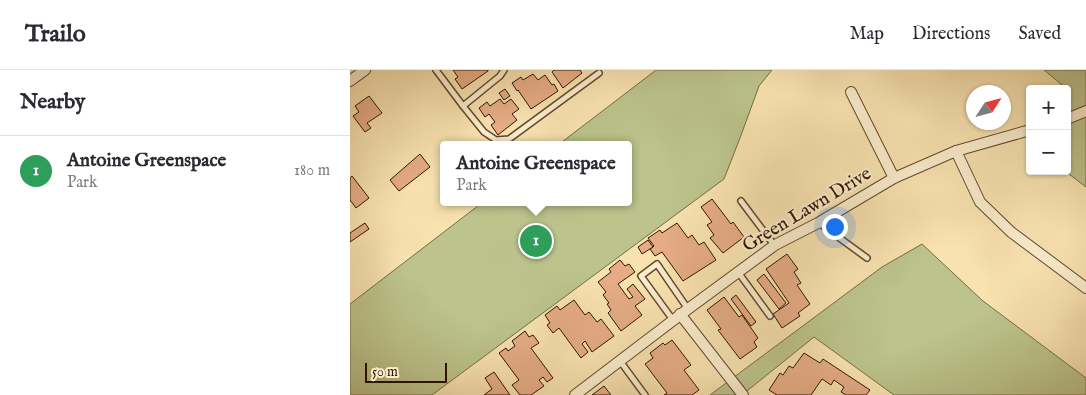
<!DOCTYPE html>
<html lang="en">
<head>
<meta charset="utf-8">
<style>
  :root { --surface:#fff; --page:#f7f7f7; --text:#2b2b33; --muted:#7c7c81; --line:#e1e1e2; --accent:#7c3aed }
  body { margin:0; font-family:"IM FELL English",serif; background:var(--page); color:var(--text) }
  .controls { position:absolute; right:15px; top:15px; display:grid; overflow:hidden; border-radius:5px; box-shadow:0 1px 4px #0004 }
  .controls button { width:45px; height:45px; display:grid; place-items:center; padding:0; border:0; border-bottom:1px solid var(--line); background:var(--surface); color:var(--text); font:25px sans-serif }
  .compass { position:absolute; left:616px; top:15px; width:45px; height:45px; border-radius:50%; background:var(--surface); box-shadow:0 1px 4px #0004; rotate:54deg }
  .scale { position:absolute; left:15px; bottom:12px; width:82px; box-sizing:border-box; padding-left:5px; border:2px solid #2f1501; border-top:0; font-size:14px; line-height:18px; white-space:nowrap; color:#2f1501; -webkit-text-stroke:4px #faeccc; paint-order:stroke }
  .you { position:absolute; left:484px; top:156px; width:18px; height:18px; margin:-12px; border:4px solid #fff; border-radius:50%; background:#1a73e8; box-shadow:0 0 0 8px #1a73e833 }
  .badge { display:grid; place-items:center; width:32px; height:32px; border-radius:50%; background:var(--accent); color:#fff; font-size:16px; font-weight:700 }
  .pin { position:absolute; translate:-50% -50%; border:2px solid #fff; box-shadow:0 1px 5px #0006 }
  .popup { position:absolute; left:90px; top:71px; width:192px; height:65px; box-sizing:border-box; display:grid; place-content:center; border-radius:5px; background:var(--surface); filter:drop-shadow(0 1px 4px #0005); font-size:16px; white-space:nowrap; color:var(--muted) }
  .popup b { font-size:19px; color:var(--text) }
  .popup::after { content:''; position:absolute; left:50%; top:100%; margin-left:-10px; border:10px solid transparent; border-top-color:var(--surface) }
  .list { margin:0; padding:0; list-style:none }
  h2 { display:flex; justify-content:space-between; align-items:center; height:65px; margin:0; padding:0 20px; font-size:21px }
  h2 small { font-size:16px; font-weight:400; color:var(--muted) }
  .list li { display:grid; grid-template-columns:32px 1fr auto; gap:15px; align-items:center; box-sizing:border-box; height:70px; padding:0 20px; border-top:1px solid var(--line) }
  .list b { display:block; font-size:19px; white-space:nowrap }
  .list p { margin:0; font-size:16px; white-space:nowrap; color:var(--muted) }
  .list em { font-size:16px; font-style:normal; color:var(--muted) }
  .map { position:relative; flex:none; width:736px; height:325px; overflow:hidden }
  header { display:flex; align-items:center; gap:30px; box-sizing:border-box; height:70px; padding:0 25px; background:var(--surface); border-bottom:1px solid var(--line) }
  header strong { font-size:24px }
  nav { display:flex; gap:28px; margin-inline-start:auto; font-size:18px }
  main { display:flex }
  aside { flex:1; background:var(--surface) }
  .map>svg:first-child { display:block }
  .green { fill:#bcc38c; stroke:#766c46 }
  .building { fill:#e5ac85; stroke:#2f1501 }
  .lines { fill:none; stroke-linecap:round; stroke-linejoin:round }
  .service-casing { stroke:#61482d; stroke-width:8 }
  .minor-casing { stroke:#61482d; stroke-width:12 }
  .service { stroke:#faeccc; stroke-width:5 }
  .minor { stroke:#faeccc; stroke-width:10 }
  .labels { text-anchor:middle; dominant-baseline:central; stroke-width:4.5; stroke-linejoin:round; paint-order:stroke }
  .street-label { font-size:19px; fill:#2f1501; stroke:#faeccc }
</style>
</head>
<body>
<header>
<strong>Trailo</strong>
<nav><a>Map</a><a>Directions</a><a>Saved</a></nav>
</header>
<main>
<aside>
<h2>Nearby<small></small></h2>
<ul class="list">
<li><span class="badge" style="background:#2e9e5b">1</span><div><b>Antoine Greenspace</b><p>Park</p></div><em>180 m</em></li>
</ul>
</aside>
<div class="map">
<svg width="736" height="325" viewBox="0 0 736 325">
  <rect width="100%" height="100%" fill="#f8e2b0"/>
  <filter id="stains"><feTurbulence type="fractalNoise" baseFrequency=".004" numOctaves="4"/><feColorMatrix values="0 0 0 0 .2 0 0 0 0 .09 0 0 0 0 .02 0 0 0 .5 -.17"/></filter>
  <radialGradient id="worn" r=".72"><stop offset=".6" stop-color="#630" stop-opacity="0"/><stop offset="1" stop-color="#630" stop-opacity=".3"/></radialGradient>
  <g class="green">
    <path d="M306,0H422L409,16L390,68L374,109L82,325H0V234L133,132H278V75H208Z"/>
    <path d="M694,0H736V117L715,101H717V39L719,36L717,19Z"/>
    <path d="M572,174L633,231L736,308V325H544L464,267L392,325H360L532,197Z"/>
  </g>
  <g class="building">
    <path d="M103,0H138V1L112,19L105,9L108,7Z"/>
    <path d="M204,0H230L232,3L213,18L202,2Z"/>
    <path d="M183,4L188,10L195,5L202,15L204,14L208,21L181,39L168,20L167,21L162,13L171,7L173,10Z"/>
    <path d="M155,19L160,26L154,30L149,23Z"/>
    <path d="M19,26L32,43L17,53L21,58L15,62L3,46L9,42L5,36Z"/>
    <path d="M150,29L154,34L161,29L169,39L162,44L167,50L148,65L141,55L145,52L139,44L135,47L129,38L137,32L140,36Z"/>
    <path d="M70,84L80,97L49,121L40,110Z"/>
    <path d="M2,106L19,128L6,138L0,130V108Z"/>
    <path d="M362,129L381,154L383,152L394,167L373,183L360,168L364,165L357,155L362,152L351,137Z"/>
    <path d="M15,153L19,159L0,172V163Z"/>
    <path d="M327,153L338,168L342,165L349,175L354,172L366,190L333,211L312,182L305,186L300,179L304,176L298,168L310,160L312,163Z"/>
    <path d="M298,170L303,177L292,184L288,177Z"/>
    <path d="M437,184L448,199L444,202L451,213L447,215L460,234L448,243L450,246L432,258L423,244L439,233L416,199Z"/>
    <path d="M270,190L275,196L279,194L285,202L268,214L279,229L283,227L277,219L283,214L295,229L285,236L292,245L271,261L258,243L261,240L257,234L259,233L253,225L256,222L248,212L261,202L259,199Z"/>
    <path d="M414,204L436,233L429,239L407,210Z"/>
    <path d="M386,225L406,252L401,256L381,229Z"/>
    <path d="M374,227L389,247L392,245L408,268L404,272L407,277L390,289L368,260L371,259L357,240Z"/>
    <path d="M224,230L235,245L239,242L247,252L251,249L264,266L242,282L235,271L232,274L238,282L231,288L209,258L203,263L197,255L200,253L195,245L207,236L210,240Z"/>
    <path d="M175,261L179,267L183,265L189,273L181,278L203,308L197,312L193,307L189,310L194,316L181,325H170L162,315L169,310L149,283L156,278L158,281L165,276L162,271Z"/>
    <path d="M322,270L341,295L334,300L349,320L342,325H314L317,323L295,294L303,288L300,283L313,273L315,275Z"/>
    <path d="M454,283L470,293L473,289L520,320L516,325H496L491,322L494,317L484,310L481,315L472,309L461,325H427L419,320L430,303L433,305L439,296L443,298Z"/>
    <path d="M144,302L160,325H134L142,319L135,308Z"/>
    <path d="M254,316L261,325H242Z"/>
  </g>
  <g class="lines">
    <g class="service-casing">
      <g id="service">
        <path d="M86,0L113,36L150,6L154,0"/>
        <path d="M113,36L134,62L146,70L159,69L249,3"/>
        <path d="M391,131L424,175"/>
        <path d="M469,153L517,188"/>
        <path d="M388,202L420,246"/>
        <path d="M323,250L291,206L307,194L338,239"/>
        <path d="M270,291L295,325"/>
      </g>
    </g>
    <g class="minor-casing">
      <g id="minor">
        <path d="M0,11L15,0"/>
        <path d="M501,22L544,108"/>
        <path d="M717,49L736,41"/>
        <path d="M606,81L630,132L661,162L736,218"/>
        <path d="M330,244L393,325"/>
        <path d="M225,325L338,239L425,175L468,153L544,108L606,81L680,60"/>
      </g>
    </g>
    <use href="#service" class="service"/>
    <use href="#minor" class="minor"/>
  </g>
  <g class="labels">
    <g class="street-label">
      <text transform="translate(457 140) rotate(-31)">Green Lawn Drive</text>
    </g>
  </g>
  <rect width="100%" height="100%" filter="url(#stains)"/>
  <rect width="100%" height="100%" fill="url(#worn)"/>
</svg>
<div class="controls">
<button>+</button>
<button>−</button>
</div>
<svg class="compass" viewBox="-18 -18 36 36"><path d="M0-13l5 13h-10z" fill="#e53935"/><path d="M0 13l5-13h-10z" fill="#7c7c81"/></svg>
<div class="scale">50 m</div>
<div class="you"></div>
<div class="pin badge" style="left:186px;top:171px;background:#2e9e5b">1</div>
<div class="popup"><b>Antoine Greenspace</b>Park</div>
</div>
</main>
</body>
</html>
